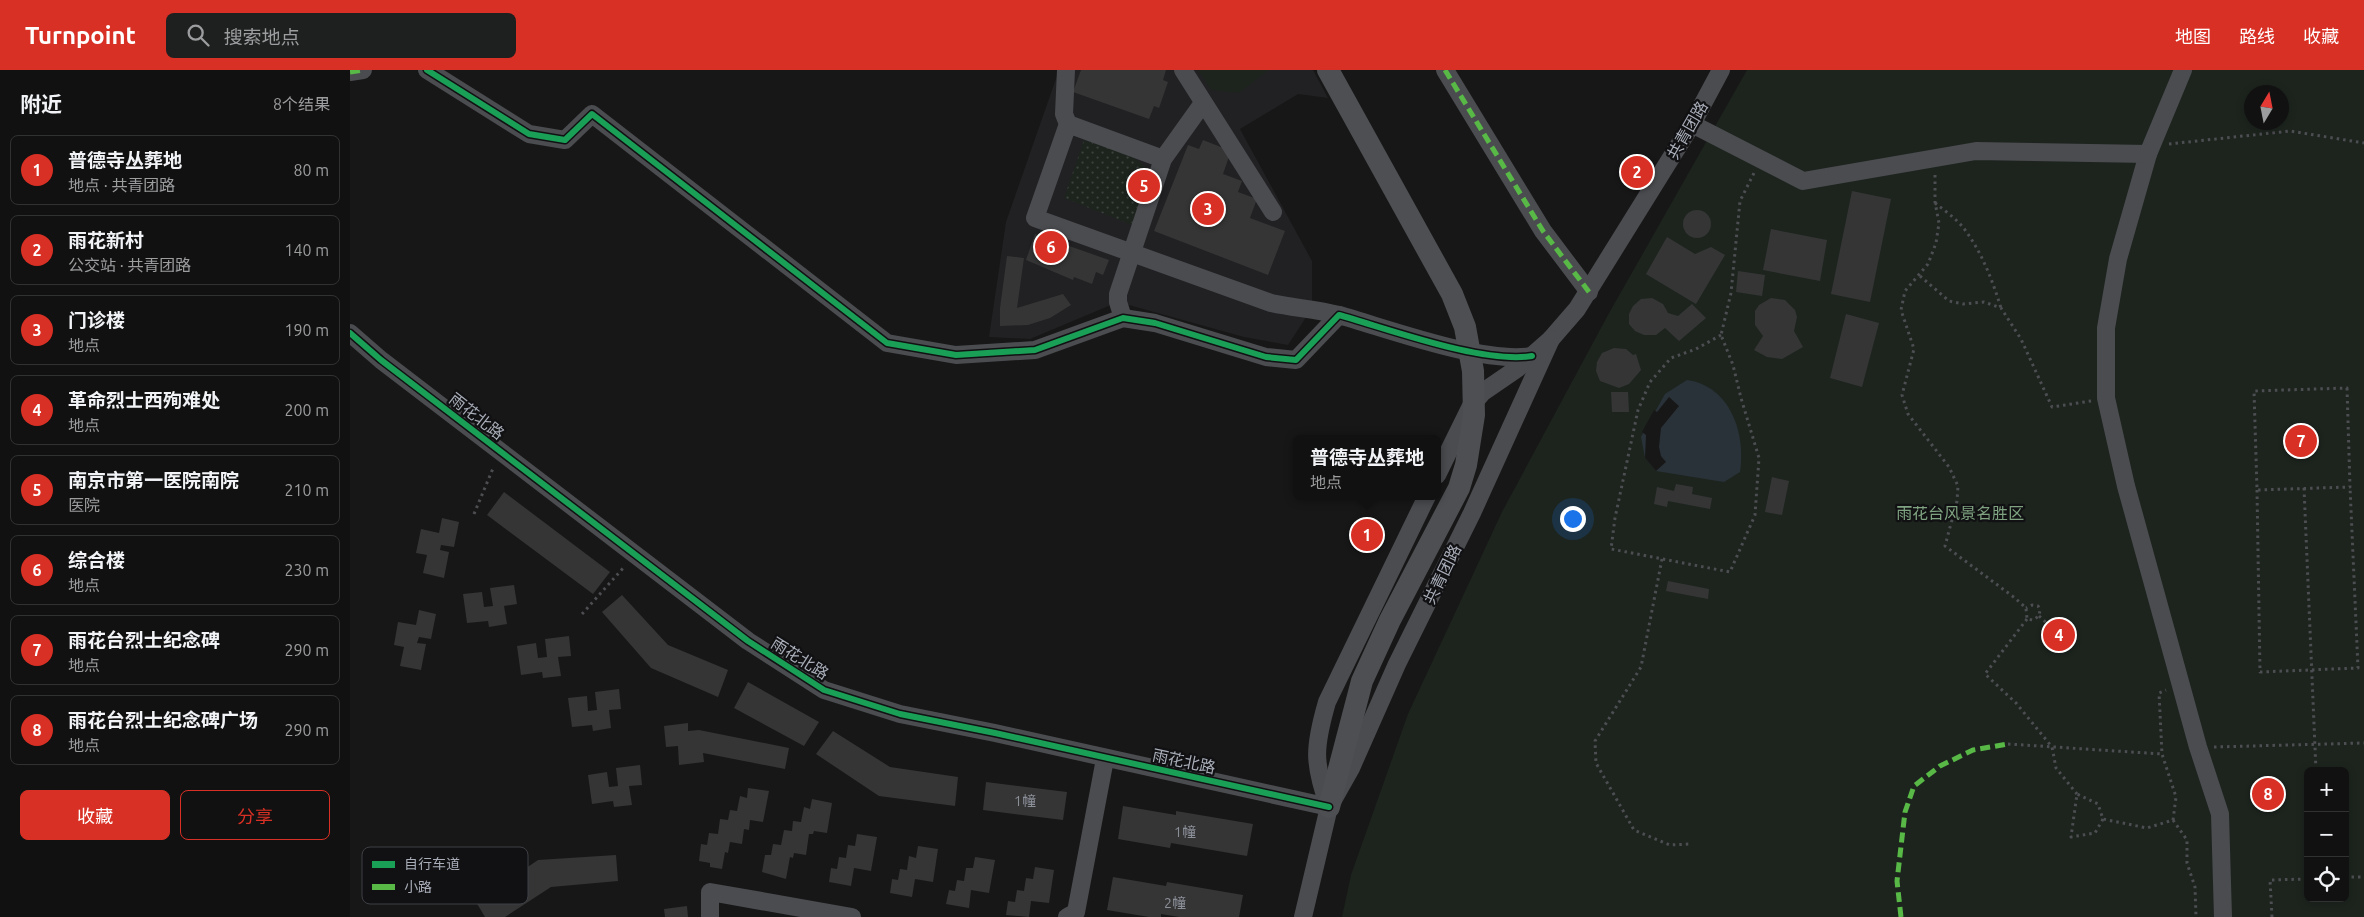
<!DOCTYPE html>
<html lang="zh">
<head>
<meta charset="utf-8">
<style>
  :root { --surface:#111; --page:#1e1f1f; --text:#f1f3f6; --muted:#9c9d9f; --line:#303131; --accent:#d93025 }
  body { margin:0; font-family:Ubuntu,"Noto Sans SC",sans-serif; background:var(--page); color:var(--text) }
  .controls { position:absolute; right:15px; bottom:15px; display:grid; overflow:hidden; border-radius:8px; box-shadow:0 2px 8px #0003 }
  .controls button { width:45px; height:45px; display:grid; place-items:center; padding:0; border:0; border-bottom:1px solid var(--line); background:var(--surface); color:var(--text); font:25px sans-serif }
  .compass { position:absolute; left:1894px; top:15px; width:45px; height:45px; border-radius:50%; background:var(--surface); box-shadow:0 2px 8px #0003; rotate:10deg }
  .you { position:absolute; left:1222px; top:448px; width:18px; height:18px; margin:-12px; border:4px solid #fff; border-radius:50%; background:#1a73e8; box-shadow:0 0 0 8px #1a73e833 }
  .badge { display:grid; place-items:center; width:32px; height:32px; border-radius:50%; background:var(--accent); color:#fff; font-size:16px; font-weight:700 }
  .pin { position:absolute; translate:-50% -50%; border:2px solid #fff; box-shadow:0 1px 5px #0006 }
  .popup { position:absolute; left:943px; top:365px; width:148px; height:65px; box-sizing:border-box; display:grid; place-content:center; border-radius:8px; background:var(--surface); filter:drop-shadow(0 1px 4px #0005); font-size:16px; white-space:nowrap; color:var(--muted) }
  .popup b { font-size:19px; color:var(--text) }
  .popup::after { content:''; position:absolute; left:50%; top:100%; margin-left:-10px; border:10px solid transparent; border-top-color:var(--surface) }
  .list { margin:0; padding:0; list-style:none }
  h2 { display:flex; justify-content:space-between; align-items:center; height:65px; margin:0; padding:0 20px; font-size:21px }
  h2 small { font-size:16px; font-weight:400; color:var(--muted) }
  .list li { display:grid; grid-template-columns:32px 1fr auto; gap:15px; align-items:center; box-sizing:border-box; height:70px; margin:0 10px 10px; padding:0 10px; border:1px solid var(--line); border-radius:8px }
  .list b { display:block; font-size:19px; white-space:nowrap }
  .list p { margin:0; font-size:16px; white-space:nowrap; color:var(--muted) }
  .list em { font-size:16px; font-style:normal; color:var(--muted) }
  .actions { display:flex; gap:10px; padding:15px 20px }
  .actions a { flex:1; padding:11px 0; border:1px solid var(--accent); border-radius:8px; text-align:center; font-size:18px; color:var(--accent) }
  .actions .main { background:var(--accent); color:#fff }
  .icon { flex:none; width:28px; height:28px; fill:none; stroke:currentColor; stroke-width:2; stroke-linecap:round; stroke-linejoin:round }
  .map { position:relative; flex:none; width:2014px; height:847px; overflow:hidden }
  header { display:flex; align-items:center; gap:30px; box-sizing:border-box; height:70px; padding:0 25px; background:var(--accent); color:#fff }
  header strong { font-size:24px }
  nav { display:flex; gap:28px; margin-inline-start:auto; font-size:18px }
  .search { width:350px; height:45px; background:var(--page); display:flex; align-items:center; gap:12px; box-sizing:border-box; padding:0 18px; border-radius:8px; color:var(--muted); font-size:19px }
  main { display:flex }
  aside { flex:1; background:var(--surface) }
  .map>svg:first-child { display:block }
  .built { fill:#212123 }
  .park { fill:#1d241e; fill-rule:evenodd }
  .garden { fill:url(#garden-dots) }
  .water { fill:#2a3239 }
  .pier { fill:#171717 }
  .building { fill:#353536 }
  .lines { fill:none; stroke-linecap:round; stroke-linejoin:round }
  .path { stroke:#4d4e52; stroke-width:3; stroke-dasharray:2.5 4; stroke-linecap:butt }
  .minor { stroke:#4b4c50; stroke-width:18 }
  .major { stroke:#4d4f52; stroke-width:22 }
  .quiet { stroke:#58b947; stroke-width:5; stroke-dasharray:10 5; stroke-linecap:butt }
  .cycleway-casing { stroke:#111113; stroke-width:9 }
  .cycleway { stroke:#1a9f57; stroke-width:6 }
  .labels { text-anchor:middle; dominant-baseline:central; stroke-width:4.5; stroke-linejoin:round; paint-order:stroke }
  .number-label { font-size:14px; fill:#8b8f98 }
  .street-label { font-size:16px; fill:#a8adb8; stroke:#111113 }
  .park-label { font-size:16px; fill:#7fa381; stroke:#111113 }
  .key { fill:#111113; stroke:#3e4045; stroke-width:1 }
  .key-label { font-size:14px; fill:#a8adb8 }
</style>
</head>
<body>
<header>
<strong>Turnpoint</strong>
<div class="search"><svg class="icon" aria-label="search" viewBox="0 0 24 24"><circle cx="10" cy="10" r="6"/><path d="M15 15l6 6"/></svg>搜索地点</div>
<nav><a>地图</a><a>路线</a><a>收藏</a></nav>
</header>
<main>
<aside>
<h2>附近<small>8个结果</small></h2>
<ul class="list">
<li><span class="badge">1</span><div><b>普德寺丛葬地</b><p>地点 · 共青团路</p></div><em>80 m</em></li>
<li><span class="badge">2</span><div><b>雨花新村</b><p>公交站 · 共青团路</p></div><em>140 m</em></li>
<li><span class="badge">3</span><div><b>门诊楼</b><p>地点</p></div><em>190 m</em></li>
<li><span class="badge">4</span><div><b>革命烈士西殉难处</b><p>地点</p></div><em>200 m</em></li>
<li><span class="badge">5</span><div><b>南京市第一医院南院</b><p>医院</p></div><em>210 m</em></li>
<li><span class="badge">6</span><div><b>综合楼</b><p>地点</p></div><em>230 m</em></li>
<li><span class="badge">7</span><div><b>雨花台烈士纪念碑</b><p>地点</p></div><em>290 m</em></li>
<li><span class="badge">8</span><div><b>雨花台烈士纪念碑广场</b><p>地点</p></div><em>290 m</em></li>
</ul>
<div class="actions"><a class="main">收藏</a><a>分享</a></div>
</aside>
<div class="map">
<svg width="2014" height="847" viewBox="0 0 2014 847">
  <defs>
    <pattern id="garden-dots" width="8" height="8" patternUnits="userSpaceOnUse" patternTransform="scale(1.25)"><rect width="8" height="8" fill="#1d241e"/><path d="M2 2h.1M6 6h.1" fill="none" stroke="#3b413d" stroke-width="1.8" stroke-linecap="round"/></pattern>
  </defs>
  <rect width="100%" height="100%" fill="#171717"/>
  <path class="built" d="M709,0H963L978,28L948,24L890,59L962,191V238L938,275L894,267L768,232L680,269L639,267L656,152Z"/>
  <g class="park">
    <path d="M848,0H919L889,23L861,20Z"/>
    <path d="M1397,0H2014V847H992L1001,805L1058,644L1152,442L1258,245ZM1902,22H1932V52H1902ZM1958,701H1995V828H1958Z"/>
  </g>
  <path class="garden" d="M734,70C756,77 788,82 799,103L782,155L714,128Z"/>
  <path class="water" d="M1337,310C1380,316 1396,363 1390,402L1374,412L1306,401L1295,388L1291,367L1315,324Z"/>
  <path class="pier" d="M1319,327L1329,336L1311,358L1309,377L1311,386L1316,392L1306,401L1295,388L1296,365L1292,362L1304,340L1307,342Z"/>
  <g class="building">
    <path d="M731,0H816L813,10L818,12L809,38L804,36L799,49L723,22Z"/>
    <path d="M853,70L881,81L873,104L892,111L888,122L907,129L900,148L935,161L918,205L804,161L838,75L849,79Z"/>
    <path d="M1502,121L1541,129L1520,232L1481,224Z"/>
    <circle cx="1347" cy="154" r="14"/>
    <path d="M1421,159L1477,170L1470,211L1413,200Z"/>
    <path d="M685,164L759,190L753,205L746,202L742,214L724,207L723,210L676,190Z"/>
    <path d="M1317,167L1345,184L1361,177L1375,185L1346,234L1296,204Z"/>
    <path d="M657,186L674,188L667,238L713,224L721,235L700,248L678,255L650,256V238Z"/>
    <path d="M1388,201L1415,205L1412,226L1386,222Z"/>
    <path d="M1302,228L1313,234L1318,243L1328,246L1342,234L1356,248L1329,271L1315,258L1306,265H1294L1285,261L1279,254V244L1283,236L1291,229Z"/>
    <path d="M1421,228L1435,230L1445,240L1447,247L1444,261L1453,277L1432,289L1417,287L1404,280L1413,266L1405,255V241L1409,235Z"/>
    <path d="M1496,244L1529,253L1512,317L1480,308Z"/>
    <path d="M1264,278L1276,279L1283,285L1286,284L1291,300L1279,314L1269,318L1250,311L1246,301L1247,292L1252,283Z"/>
    <path d="M1261,322H1278L1279,342H1262Z"/>
    <rect x="1942" y="362" width="18" height="17"/>
    <path d="M1422,407L1439,411L1432,445L1415,442Z"/>
    <path d="M1326,414L1343,417L1342,424L1362,428L1360,439L1318,431L1317,437L1304,434L1307,417L1324,421Z"/>
    <path d="M154,422L260,502L243,524L137,445Z"/>
    <path d="M92,448L109,452L104,477L91,475L90,480L99,482L94,508L73,503L77,485L66,483L71,459L89,463Z"/>
    <path d="M1318,511L1359,519L1358,529L1316,521Z"/>
    <path d="M164,515L167,534L154,536L157,554L139,557L138,551L117,553L113,524L132,522L134,537L143,536L140,518Z"/>
    <path d="M272,525L318,575L378,600L368,627L301,598L252,542Z"/>
    <path d="M69,540L86,544L81,569L69,567L67,573L76,574L71,600L50,596L54,577L44,575L48,552L66,555Z"/>
    <path d="M219,566L221,586L208,587L211,606L193,608L192,602L171,605L167,576L186,573L188,588L197,587L195,569Z"/>
    <path d="M398,612L469,652L454,676L384,638Z"/>
    <path d="M269,619L271,639L259,640L261,658L243,661L242,655L222,657L218,628L237,626L238,641L247,640L245,622Z"/>
    <path d="M338,653V661L349,660L439,678L435,699L353,683L354,692L329,695L328,676L316,677L314,656Z"/>
    <path d="M483,661L540,697L608,707L605,736L529,726L466,684Z"/>
    <path d="M290,695L292,715L279,716L282,735L264,737L263,731L242,734L238,705L257,702L259,717L268,716L266,698Z"/>
    <path d="M636,712L717,722L713,750L633,740Z"/>
    <path d="M398,718L419,721L413,752L400,750L399,760L394,759L392,774L380,772L378,783L375,782L372,799L360,797V793L349,791L351,774L357,775L359,763L368,764L370,749L378,750L380,740L387,741L390,726L397,728Z"/>
    <path d="M462,729L482,733L477,763L464,761L463,764H459L456,785L444,783L443,788L440,787L436,809L412,802L415,785H421L423,774L431,775L434,760L442,761L443,751L451,752L454,737L460,739Z"/>
    <path d="M773,736L826,745V741L903,754L897,786L821,773L820,778L768,769Z"/>
    <path d="M507,764L527,767L521,801L504,798L501,816L479,812L481,798L487,799L489,787L496,788L498,775L505,776Z"/>
    <path d="M568,776L588,779L583,812L565,809L562,827L540,823L542,809L548,810L550,799L557,800L559,786L566,788Z"/>
    <path d="M266,785L268,811L201,817L155,847H135L126,832L188,790Z"/>
    <path d="M625,787L645,790L639,823L621,820L619,838L596,834L599,820L605,821L607,810L614,811L616,798H623Z"/>
    <path d="M685,797L704,800L699,833L681,831L679,847L656,845L658,831L665,832L667,820L674,821L676,808L683,809Z"/>
    <path d="M763,807L816,816L817,812L893,825L889,847H829L811,844V847H799L757,840Z"/>
    <path d="M337,836L338,847H315L314,839Z"/>
  </g>
  <g class="lines">
    <g class="path">
      <path d="M1819,74L1940,61L2014,73"/>
      <path d="M1585,105V132L1589,153L1586,173L1578,194L1555,221L1551,240L1564,279L1552,325L1558,344L1599,397L1608,416L1607,431L1595,476L1665,528L1676,538L1677,549L1683,550L1689,546L1690,540L1688,536L1682,535L1676,538"/>
      <path d="M1585,133C1594,140 1605,148 1612,156C1631,180 1642,209 1651,238"/>
      <path d="M1570,206L1599,231L1613,234L1634,232L1651,238L1671,269L1702,337L1741,331"/>
      <path d="M1371,265L1346,279L1321,288L1300,312L1288,340L1265,448L1261,479L1380,502L1405,445L1409,388L1391,328L1383,295L1371,265L1381,223L1390,131L1404,103"/>
      <path d="M1997,318L2000,417L1907,420L1904,321Z"/>
      <path d="M1954,418L1966,701"/>
      <path d="M1907,420L1910,602L2008,598L2000,417"/>
      <path d="M124,444L144,396"/>
      <path d="M1312,489L1291,597L1245,671L1246,693L1284,760L1320,775L1339,774"/>
      <path d="M232,544L275,496"/>
      <path d="M1689,546L1702,558"/>
      <path d="M1677,549L1635,604L1666,633L1702,677L1706,698L1727,724"/>
      <path d="M1658,674L1812,684"/>
      <path d="M1864,677L2014,673"/>
      <path d="M1753,749L1745,763L1721,767L1727,724L1748,734L1753,749L1797,758L1823,750L1826,727L1812,684L1809,623L1816,620"/>
      <path d="M1823,750L1837,770V793L1845,817L1846,847"/>
      <path d="M1995,807H2014"/>
      <path d="M1922,847L1920,810L1958,809"/>
    </g>
    <g class="minor">
      <path d="M77,0L179,64L215,70L242,44L537,273L606,285L685,280L773,248L805,253L916,287L946,290L989,245C1039,259 1133,294 1182,286"/>
      <path d="M716,0L714,44L718,54"/>
      <path d="M833,0L923,142"/>
      <path d="M1095,0L1193,161L1239,222"/>
      <path d="M1833,0L1798,84L1768,189L1756,258V328L1776,416L1848,677L1870,744L1873,847"/>
      <path d="M0,2L13,0"/>
      <path d="M1342,54L1453,111L1626,81L1798,84"/>
      <path d="M813,89L718,54L685,148L921,233C944,238 966,239 989,245"/>
      <path d="M773,248L768,232V224L813,89L853,33"/>
      <path d="M0,263L31,290L398,571L474,620L550,644L645,663L979,737"/>
      <path d="M1087,405L1121,336L1133,322L1168,298L1201,269L1227,239L1342,54L1371,0"/>
      <path d="M979,737C963,693 964,677 977,632L1077,426"/>
      <path d="M360,847V822L502,847"/>
      <path d="M717,847L726,842L755,689"/>
      <path d="M953,847L979,737L1001,698L1047,594L1122,443L1201,269"/>
    </g>
    <path class="major" d="M978,0L1102,224L1115,257L1123,301L1124,345L1116,395L1109,418L1040,550L1012,611L979,737"/>
    <g class="quiet">
      <path d="M1095,0L1193,161L1239,222"/>
      <path d="M0,2L13,0"/>
      <path d="M1551,847L1547,811L1555,742L1564,716L1590,696L1623,680L1658,674"/>
    </g>
    <g class="cycleway-casing">
      <g id="cycleway">
        <path d="M77,0L179,64L215,70L242,44L537,273L606,285L685,280L773,248L805,253L916,287L946,290L989,245C1039,259 1133,294 1182,286"/>
        <path d="M0,263L31,290L398,571L474,620L550,644L645,663L979,737"/>
      </g>
    </g>
    <use href="#cycleway" class="cycleway"/>
  </g>
  <g class="labels">
    <g class="number-label">
      <text x="675" y="731">1幢</text>
      <text x="835" y="762">1幢</text>
      <text x="825" y="833">2幢</text>
    </g>
    <g class="street-label">
      <text transform="translate(1337 60) rotate(-60)">共青团路</text>
      <text transform="translate(127 346) rotate(38)">雨花北路</text>
      <text transform="translate(1092 504) rotate(-64)">共青团路</text>
      <text transform="translate(450 588) rotate(32)">雨花北路</text>
      <text transform="translate(834 691) rotate(12)">雨花北路</text>
    </g>
    <g class="park-label">
      <text x="1610" y="443">雨花台风景名胜区</text>
    </g>
  </g>
  <rect x="12" y="777" width="166" height="57" rx="8" class="key"/>
  <rect x="22" y="791" width="23" height="7" fill="#1a9f57"/>
  <rect x="22" y="814" width="23" height="6" fill="#58b947"/>
  <g class="key-label">
    <text x="54" y="799">自行车道</text>
    <text x="54" y="822">小路</text>
  </g>
</svg>
<div class="controls">
<button>+</button>
<button>−</button>
<button><svg class="icon" aria-label="locate" viewBox="0 0 24 24"><circle cx="12" cy="12" r="6"/><path d="M12 2v4M12 18v4M2 12h4M18 12h4"/></svg></button>
</div>
<svg class="compass" viewBox="-18 -18 36 36"><path d="M0-13l5 13h-10z" fill="#e53935"/><path d="M0 13l5-13h-10z" fill="#9c9d9f"/></svg>
<div class="you"></div>
<div class="pin badge" style="left:1017px;top:465px">1</div>
<div class="popup"><b>普德寺丛葬地</b>地点</div>
<div class="pin badge" style="left:1287px;top:102px">2</div>
<div class="pin badge" style="left:858px;top:139px">3</div>
<div class="pin badge" style="left:1709px;top:565px">4</div>
<div class="pin badge" style="left:794px;top:116px">5</div>
<div class="pin badge" style="left:701px;top:177px">6</div>
<div class="pin badge" style="left:1951px;top:371px">7</div>
<div class="pin badge" style="left:1918px;top:724px">8</div>
</div>
</main>
</body>
</html>
